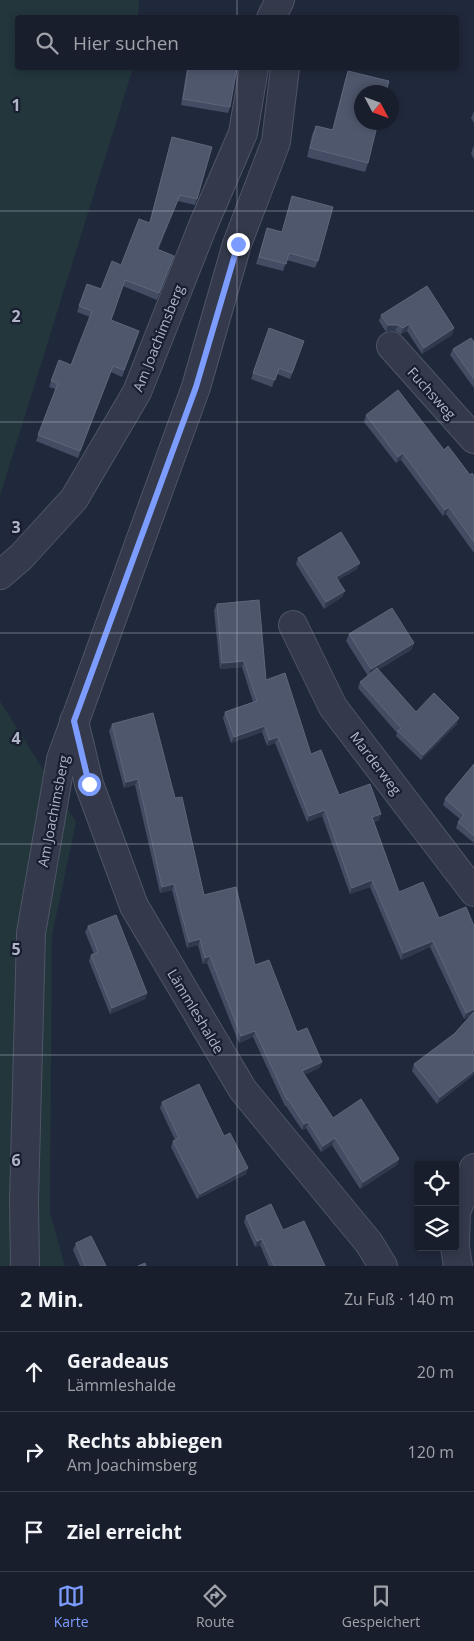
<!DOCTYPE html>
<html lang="de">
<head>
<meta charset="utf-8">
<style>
  :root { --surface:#181e2c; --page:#212734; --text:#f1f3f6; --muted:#9fa2a9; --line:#363c48; --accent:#7c9dff }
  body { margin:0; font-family:"Open Sans",sans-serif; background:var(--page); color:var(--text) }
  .controls { position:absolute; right:15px; bottom:15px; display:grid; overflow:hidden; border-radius:5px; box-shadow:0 2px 8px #0003 }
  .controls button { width:45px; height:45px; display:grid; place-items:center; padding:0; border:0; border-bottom:1px solid var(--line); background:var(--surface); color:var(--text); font:25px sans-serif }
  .compass { position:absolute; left:354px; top:85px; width:45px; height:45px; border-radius:50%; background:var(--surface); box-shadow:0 2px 8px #0003; rotate:131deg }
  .stop { position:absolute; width:15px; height:15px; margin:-11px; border:4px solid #7c9dff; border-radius:50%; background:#fff }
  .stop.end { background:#7c9dff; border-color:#fff; box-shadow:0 1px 5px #0008 }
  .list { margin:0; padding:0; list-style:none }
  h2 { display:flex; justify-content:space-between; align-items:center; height:65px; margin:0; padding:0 20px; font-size:21px }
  h2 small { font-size:16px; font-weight:400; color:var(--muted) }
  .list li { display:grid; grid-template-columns:32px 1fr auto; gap:15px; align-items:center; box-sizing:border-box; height:80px; padding:0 20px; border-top:1px solid var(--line) }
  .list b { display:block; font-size:19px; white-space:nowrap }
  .list p { margin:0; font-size:16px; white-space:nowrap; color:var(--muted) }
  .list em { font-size:16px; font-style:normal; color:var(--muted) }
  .icon { flex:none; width:28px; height:28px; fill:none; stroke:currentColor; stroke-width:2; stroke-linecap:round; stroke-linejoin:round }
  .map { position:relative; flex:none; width:474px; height:1266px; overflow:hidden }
  .search { position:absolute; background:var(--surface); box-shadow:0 2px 8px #0003; left:15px; right:15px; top:15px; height:55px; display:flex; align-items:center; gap:12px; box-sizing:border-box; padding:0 18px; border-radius:5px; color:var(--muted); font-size:19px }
  .sheet { height:305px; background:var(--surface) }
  nav { display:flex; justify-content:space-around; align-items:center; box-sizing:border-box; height:70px; border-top:1px solid var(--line); background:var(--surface); font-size:14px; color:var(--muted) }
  nav a { display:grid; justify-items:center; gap:2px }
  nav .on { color:var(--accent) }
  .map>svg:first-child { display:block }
  .green { fill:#22363c }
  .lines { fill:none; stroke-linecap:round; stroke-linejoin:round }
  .street-casing { stroke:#4e5566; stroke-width:30 }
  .street { stroke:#343a4b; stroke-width:28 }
  .wall { fill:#434c63 }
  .shaded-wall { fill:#30394e }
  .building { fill:#4f576d; stroke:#5e667b }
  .route { stroke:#7c9dff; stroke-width:6 }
  .grid { fill:none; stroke:#aeb5c7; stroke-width:1; stroke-opacity:0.55 }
  .labels { text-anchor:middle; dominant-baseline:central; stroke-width:4.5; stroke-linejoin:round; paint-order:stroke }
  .street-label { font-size:14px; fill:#aeb5c7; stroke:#191f30 }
  .grid-label { font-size:16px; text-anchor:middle; font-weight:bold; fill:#aeb5c7; stroke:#191f30; stroke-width:4.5; stroke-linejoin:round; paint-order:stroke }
</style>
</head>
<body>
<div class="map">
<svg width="474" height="1266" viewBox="0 0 474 1266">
  <rect width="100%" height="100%" fill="#20283b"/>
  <g class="green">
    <path d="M0,0H139L138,17L18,18V68H133L0,496Z"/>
    <path d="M0,701L76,822L52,936L50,1213L65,1266H0Z"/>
  </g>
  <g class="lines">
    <g class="street-casing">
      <g id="street">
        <path d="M271,18L280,0"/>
        <path d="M391,346L474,439"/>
        <path d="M0,575L21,557L74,499L137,392L202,228L243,133L254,68"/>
        <path d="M293,625L333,707L474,892"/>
        <path d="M74,721L89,784L134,906L243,1090L369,1243L383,1266"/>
        <path d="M455,1241L456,1212L474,1168"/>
        <path d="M455,1247L458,1266"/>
        <path d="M25,1266L24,1201L31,933L61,759L196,387L237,244L276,142L285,68"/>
      </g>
    </g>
    <use href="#street" class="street"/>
  </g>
  <g class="wall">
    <path d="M187,68H237L230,107L228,113L181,105Z"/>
    <path d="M348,71L368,163L365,172L307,157L312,135L316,126L332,130L345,80Z"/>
    <path d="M474,111V123L471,118Z"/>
    <path d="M172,137L197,199L195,205L178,201L158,250L174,256L157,300L123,286L111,320L139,331L122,377L111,372L78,458L36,441L56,389L49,387L59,360L71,365L90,317L77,312L87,284L101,289L121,265L149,223Z"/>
    <path d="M473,147H474V159L471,154Z"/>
    <path d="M292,196L318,261L315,268L287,260L283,271L256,264L267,228L282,232Z"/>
    <path d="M381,315L454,328L452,335L422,354L407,331L401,334L395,331L386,332L379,321Z"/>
    <path d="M269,328L304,341L290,379L277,374L272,387L251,379Z"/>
    <path d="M474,342V388L450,355L453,349Z"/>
    <path d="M366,415L444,450L470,475L474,476V553L446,514L443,516L401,460L396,463L364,422Z"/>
    <path d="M298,558L357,569L338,580L345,591L342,597L324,609L296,564Z"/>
    <path d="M217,604L266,680L311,754L339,795L379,820L374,822L399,892L439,918L474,926V1053L437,1104L412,1071L414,1064L454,1034L470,1016L464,1019L430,947L401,960L370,887L350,894L322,816L307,822L275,743L267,746L262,732L231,743L223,718L225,712L253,702L242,667L220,669L214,610Z"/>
    <path d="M349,634L414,643L411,650L378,670L416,712L457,724L421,760L396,736L397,733L358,688L360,682L368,676L346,641Z"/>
    <path d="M112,724L175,798L204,895L255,965L297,1032L322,1062L319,1068L304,1075L333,1118L399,1159L397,1165L360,1189L332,1145L321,1152L306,1128L302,1130L286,1106H285L253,1037L239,1043L207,963L203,964L198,945L187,948L172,890L160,893L135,785L124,788L109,731Z"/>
    <path d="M474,764V843L456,828L458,822L460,819L443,805L445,799Z"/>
    <path d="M88,926L147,993L145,999L110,1014L89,961L91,955L94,954L85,932Z"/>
    <path d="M162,1102L224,1136L246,1174L197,1199L171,1147L173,1141L175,1140L160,1108Z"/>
    <path d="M246,1216L283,1230L325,1266H269L260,1245L255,1247L244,1222Z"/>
    <path d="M76,1243L106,1266H80L73,1250Z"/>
  </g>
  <g class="shaded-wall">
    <path d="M409,324L407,331L401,334L403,328Z"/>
    <path d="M388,325H398L395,331L386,332Z"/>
    <path d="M454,328L452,335L422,354L424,348Z"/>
    <path d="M403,453L401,460L396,463L398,457Z"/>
    <path d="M449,507L446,514L443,516L445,510Z"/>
    <path d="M360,563L357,569L334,583L336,577Z"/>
    <path d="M345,591L342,597L324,609L326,602Z"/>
    <path d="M414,643L411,650L368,676L371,669Z"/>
    <path d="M244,661L242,667L220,669L222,663Z"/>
    <path d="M459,718L457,724L421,760L423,755Z"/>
    <path d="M265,726L262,732L231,743L234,737Z"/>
    <path d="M278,737L275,743L267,746L269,740Z"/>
    <path d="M138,779L135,785L124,788L126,782Z"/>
    <path d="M325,810L322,816L307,822L309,816Z"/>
    <path d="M381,814L379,820L370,823L372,817Z"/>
    <path d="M372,880L370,887L350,894L352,888Z"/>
    <path d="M174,884L172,890L160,893L162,887Z"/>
    <path d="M200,939L198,945L187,948L189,942Z"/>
    <path d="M433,941L430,947L401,960L403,953Z"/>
    <path d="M210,956L207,963L203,964L205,958Z"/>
    <path d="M147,993L145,999L110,1014L112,1008Z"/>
    <path d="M474,1009V1015L464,1019L466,1013Z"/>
    <path d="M255,1031L253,1037L239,1043L241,1036Z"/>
    <path d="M322,1062L319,1068L299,1077L302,1071Z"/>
    <path d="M474,1071V1075L437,1104L440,1097Z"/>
    <path d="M308,1122L306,1128L302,1130L304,1124Z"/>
    <path d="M335,1138L332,1145L321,1152L323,1146Z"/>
    <path d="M399,1159L397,1165L360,1189L363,1182Z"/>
    <path d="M248,1168L246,1174L197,1199L200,1194Z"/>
    <path d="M262,1239L260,1245L255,1247L257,1241Z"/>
  </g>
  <g class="building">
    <path d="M188,68H237L230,107L183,99Z"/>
    <path d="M348,71L389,81L386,92H362V122H378L368,163L310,148L316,126L333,130Z"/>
    <path d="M172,137L212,147L197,199L180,195L157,249L174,256L159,293L125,280L111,320L139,331L124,370L113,366L80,451L38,435L58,383L51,381L59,360L71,365L92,311L79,306L87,284L101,289L112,261L121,265L139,219L150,223Z"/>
    <path d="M292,196L333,207L318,261L289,253L286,264L259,257L267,228L282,232Z"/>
    <path d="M427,286L454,328L424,348L409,324L403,328L398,325H388L381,315Z"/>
    <path d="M269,328L304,341L292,373L279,368L275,380L253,373Z"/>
    <path d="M471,338L474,342V379L453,349Z"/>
    <path d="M398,390L444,450L448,446L470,475L472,473L474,476V542L449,507L445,510L403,453L398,457L366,415Z"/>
    <path d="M341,532L360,563L336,577L345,591L326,602L298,558Z"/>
    <path d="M259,600L266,680L285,673L311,754L321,750L339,795L370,784L381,814L372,817L399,892L423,882L439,918L466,907L474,926V1009L466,1013L433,941L403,953L372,880L352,888L325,810L309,816L278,737L269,740L265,726L234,737L225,712L257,701L244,661L222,663L217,604Z"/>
    <path d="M392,608L414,643L371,669L349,634Z"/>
    <path d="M377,668L416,712L434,693L459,718L423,755L398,731L401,728L360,682Z"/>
    <path d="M153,713L175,798L182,797L204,895L236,887L255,965L269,960L297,1032L307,1028L322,1062L302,1071L333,1118L361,1099L399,1159L363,1182L335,1138L323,1146L308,1122L304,1124L288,1099L287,1100L255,1031L241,1036L210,956L205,958L200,939L189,942L174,884L162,887L138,779L126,782L112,724Z"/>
    <path d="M474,764V836L458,822L464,815L445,799Z"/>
    <path d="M116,915L147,993L112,1008L91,955L98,952L88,926Z"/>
    <path d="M474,1012V1049L472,1052L474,1055V1071L440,1097L414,1064L454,1034Z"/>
    <path d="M199,1084L224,1136L230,1133L248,1168L200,1194L173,1141L179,1138L162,1102Z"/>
    <path d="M271,1204L283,1230L304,1221L325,1266H274L262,1239L257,1241L246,1216Z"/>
    <path d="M91,1236L106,1266H85L76,1243Z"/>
    <path d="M145,1263L146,1266H138Z"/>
  </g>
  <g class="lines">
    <path class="route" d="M89,784L74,721L196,387L238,244"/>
  </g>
  <path class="grid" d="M237,0V18M237,68V1266M0,211H474M0,422H474M0,633H474M0,844H474M0,1055H474"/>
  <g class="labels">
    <g class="street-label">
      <text transform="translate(158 338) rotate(-68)">Am Joachimsberg</text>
      <text transform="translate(432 393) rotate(48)">Fuchsweg</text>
      <text transform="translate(376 763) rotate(53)">Marderweg</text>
      <text transform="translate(53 811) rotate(-79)">Am Joachimsberg</text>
      <text transform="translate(196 1011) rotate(59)">Lämmleshalde</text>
    </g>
  </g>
  <g class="grid-label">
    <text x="16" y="111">1</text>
    <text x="16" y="322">2</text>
    <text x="16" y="533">3</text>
    <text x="16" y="744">4</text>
    <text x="16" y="955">5</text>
    <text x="16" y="1166">6</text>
  </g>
</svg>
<div class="controls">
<button><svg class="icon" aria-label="locate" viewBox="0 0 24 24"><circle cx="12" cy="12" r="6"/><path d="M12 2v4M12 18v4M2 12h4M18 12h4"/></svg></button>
<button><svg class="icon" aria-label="layers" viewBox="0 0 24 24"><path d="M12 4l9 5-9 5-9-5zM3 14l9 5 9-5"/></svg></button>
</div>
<svg class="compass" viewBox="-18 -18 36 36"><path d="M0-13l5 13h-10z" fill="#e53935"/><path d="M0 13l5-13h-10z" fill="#9fa2a9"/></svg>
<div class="stop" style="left:89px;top:784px"></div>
<div class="stop end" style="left:238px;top:244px"></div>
<div class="search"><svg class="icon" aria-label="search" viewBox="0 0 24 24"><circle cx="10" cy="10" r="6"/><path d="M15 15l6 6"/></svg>Hier suchen</div>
</div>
<section class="sheet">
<h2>2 Min.<small>Zu Fuß · 140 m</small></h2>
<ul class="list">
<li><svg class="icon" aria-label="ahead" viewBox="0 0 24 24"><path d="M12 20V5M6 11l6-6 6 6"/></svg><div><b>Geradeaus</b><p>Lämmleshalde</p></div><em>20 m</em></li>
<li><svg class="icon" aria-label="right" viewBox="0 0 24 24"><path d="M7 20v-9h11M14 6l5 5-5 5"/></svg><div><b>Rechts abbiegen</b><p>Am Joachimsberg</p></div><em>120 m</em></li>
<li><svg class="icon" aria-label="arrive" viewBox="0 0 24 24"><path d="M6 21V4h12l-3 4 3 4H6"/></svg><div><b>Ziel erreicht</b></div></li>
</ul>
</section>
<nav>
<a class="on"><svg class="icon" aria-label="map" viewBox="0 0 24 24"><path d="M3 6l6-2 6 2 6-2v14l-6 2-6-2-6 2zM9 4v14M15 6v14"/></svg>Karte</a>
<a><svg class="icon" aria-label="directions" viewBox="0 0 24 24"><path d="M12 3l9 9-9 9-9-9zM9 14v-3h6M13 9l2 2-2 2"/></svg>Route</a>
<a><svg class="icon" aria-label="saved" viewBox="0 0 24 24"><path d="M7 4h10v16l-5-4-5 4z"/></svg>Gespeichert</a>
</nav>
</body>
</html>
